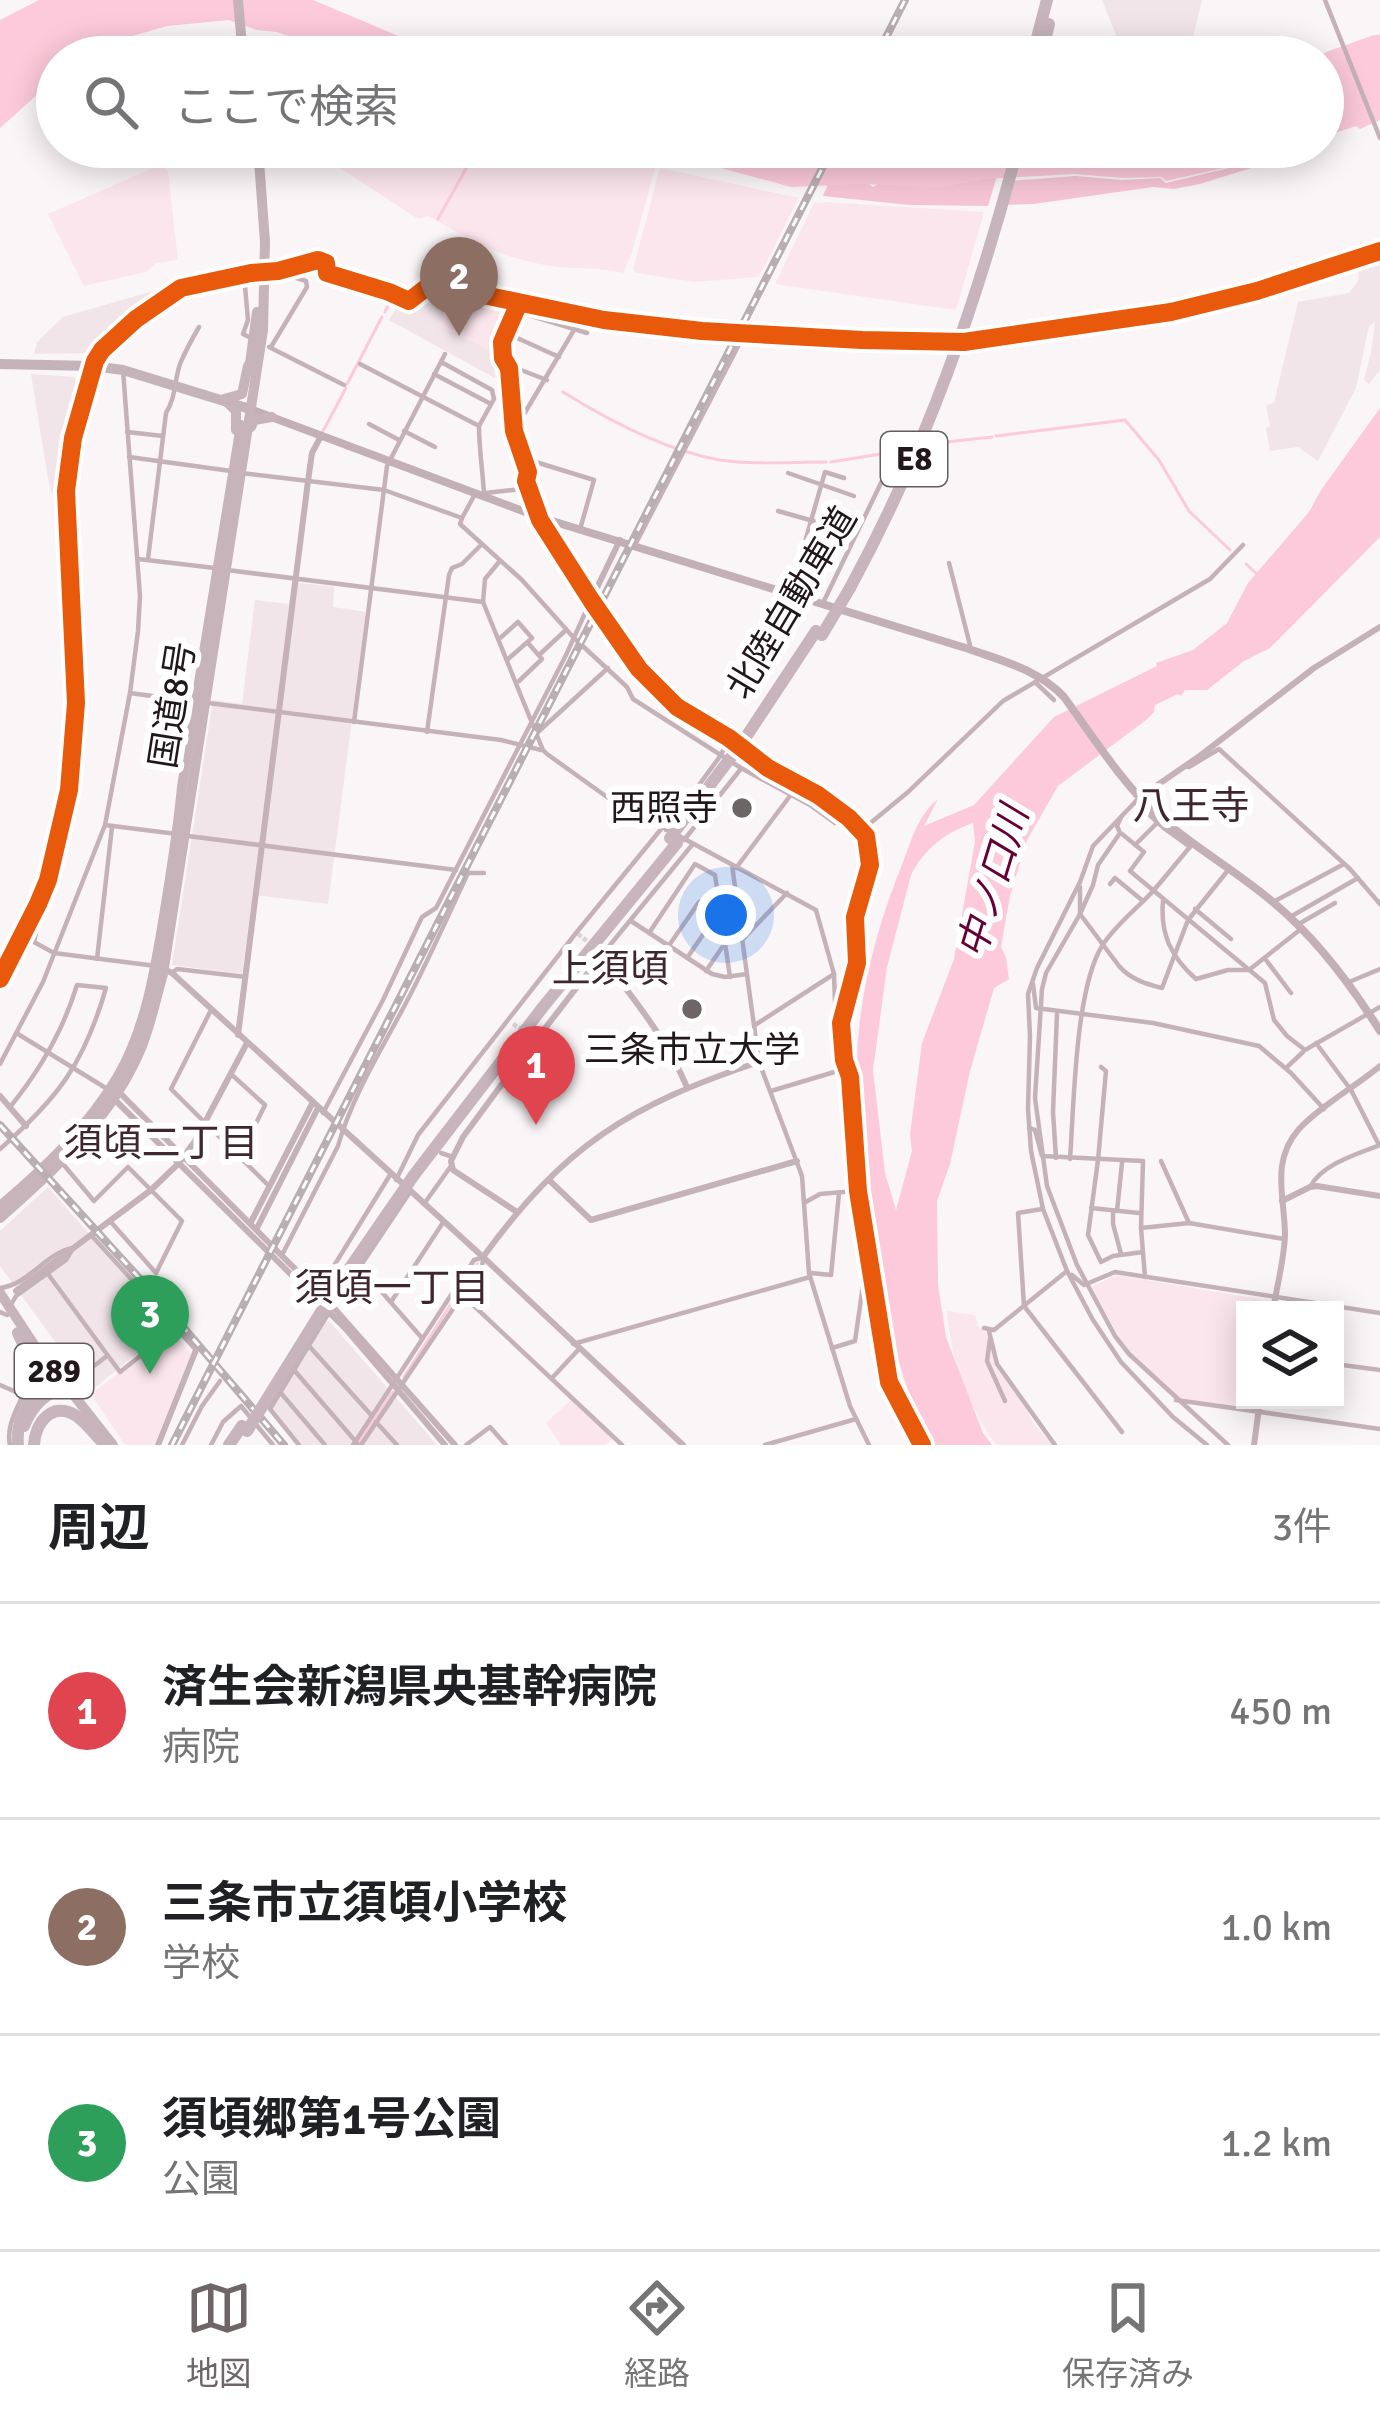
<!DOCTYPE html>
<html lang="ja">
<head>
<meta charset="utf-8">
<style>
  :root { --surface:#fff; --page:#f6f6f6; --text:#202124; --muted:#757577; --line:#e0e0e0; --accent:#6e6567 }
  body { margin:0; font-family:Signika,"Noto Sans JP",sans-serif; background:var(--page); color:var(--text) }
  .controls { position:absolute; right:36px; bottom:36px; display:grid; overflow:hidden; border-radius:0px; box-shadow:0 6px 30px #0003 }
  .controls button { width:108px; height:108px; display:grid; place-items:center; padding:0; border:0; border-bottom:3px solid var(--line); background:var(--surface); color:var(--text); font:60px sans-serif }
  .you { position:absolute; left:726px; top:915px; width:42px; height:42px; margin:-30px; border:9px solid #fff; border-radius:50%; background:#1a73e8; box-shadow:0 0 0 18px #1a73e833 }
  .badge { display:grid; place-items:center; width:78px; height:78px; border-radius:50%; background:var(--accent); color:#fff; font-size:39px; font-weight:700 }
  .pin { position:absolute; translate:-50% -99px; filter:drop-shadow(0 3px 6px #0008) }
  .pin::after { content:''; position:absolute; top:63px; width:42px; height:36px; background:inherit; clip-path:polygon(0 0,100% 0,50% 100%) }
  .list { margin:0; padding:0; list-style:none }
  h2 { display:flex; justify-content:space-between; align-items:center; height:156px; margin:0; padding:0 48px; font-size:51px }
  h2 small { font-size:39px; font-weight:400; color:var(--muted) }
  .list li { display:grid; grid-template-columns:78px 1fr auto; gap:36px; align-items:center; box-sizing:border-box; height:216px; padding:0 48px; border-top:3px solid var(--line) }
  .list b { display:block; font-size:45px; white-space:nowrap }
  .list p { margin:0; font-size:39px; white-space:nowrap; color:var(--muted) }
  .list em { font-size:39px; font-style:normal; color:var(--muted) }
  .icon { flex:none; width:66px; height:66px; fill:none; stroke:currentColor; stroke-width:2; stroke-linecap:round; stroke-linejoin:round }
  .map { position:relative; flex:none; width:1380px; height:1445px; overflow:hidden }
  .search { position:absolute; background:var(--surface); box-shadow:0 6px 30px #0003; left:36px; right:36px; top:36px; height:132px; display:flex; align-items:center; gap:30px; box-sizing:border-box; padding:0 42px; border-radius:66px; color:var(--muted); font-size:45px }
  .sheet { height:804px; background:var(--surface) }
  nav { display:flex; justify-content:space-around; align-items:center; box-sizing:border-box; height:168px; border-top:3px solid var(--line); background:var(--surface); font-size:33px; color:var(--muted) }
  nav a { display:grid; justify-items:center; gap:6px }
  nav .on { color:var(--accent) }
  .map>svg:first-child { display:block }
  .built { fill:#f1e5e9 }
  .green { fill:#fce6ed }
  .forest { fill:#f6c5d5 }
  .water { fill:#fccada; fill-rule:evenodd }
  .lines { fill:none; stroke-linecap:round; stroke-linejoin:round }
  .stream { stroke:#fccada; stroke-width:3 }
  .minor-tunnel { stroke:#dad4d6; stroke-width:4.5; stroke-dasharray:4.5 2; stroke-linecap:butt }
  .minor { stroke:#c4b2b8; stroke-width:4.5 }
  .tertiary { stroke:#c4b2b8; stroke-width:6 }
  .secondary { stroke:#c3afb6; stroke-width:8 }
  .primary { stroke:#c4b3b9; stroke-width:10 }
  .trunk { stroke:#c6b4ba; stroke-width:10 }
  .motorway { stroke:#c7b4bc; stroke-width:12 }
  .rail-casing { stroke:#b9aeb1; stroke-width:8 }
  .rail { stroke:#fff; stroke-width:3; stroke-dasharray:9; stroke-linecap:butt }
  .motorway-bridge { stroke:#c7b4bc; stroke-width:12 }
  .cycleway-casing { stroke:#fff; stroke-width:26 }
  .cycleway { stroke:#e8590c; stroke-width:18 }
  .poi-dot { fill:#6e6567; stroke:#fff; stroke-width:4.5 }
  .labels { text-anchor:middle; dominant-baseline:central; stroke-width:12; stroke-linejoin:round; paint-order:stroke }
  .shield { fill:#fff; stroke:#645d5f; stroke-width:3 }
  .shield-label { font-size:33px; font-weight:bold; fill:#22171a }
  .street-label { font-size:36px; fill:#22171a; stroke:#fff }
  .poi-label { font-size:36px; fill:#22171a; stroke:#fff; text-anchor:end }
  .neighbourhood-label { font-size:39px; fill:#3e272e; stroke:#fff }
  .water-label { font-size:39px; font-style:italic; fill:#660034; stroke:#fff }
</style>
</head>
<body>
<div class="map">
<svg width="1380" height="1445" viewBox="0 0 1380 1445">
  <rect width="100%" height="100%" fill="#faf5f7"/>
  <g class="built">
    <path d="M1102,0H1202L1188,57H1125Z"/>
    <path d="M1374,255H1380V370L1369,384L1364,380L1371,353L1375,322L1369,326L1356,388L1318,461L1298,447L1270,451L1266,428L1270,426L1266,405L1274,403L1298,302L1349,293L1358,281L1359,270L1356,261Z"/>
    <path d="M167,287L122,321H117L91,347L89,353L34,354L37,342L63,317Z"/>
    <path d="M435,291L511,306L493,352L495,378L389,320L398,305L412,312Z"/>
    <path d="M31,374L75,377L78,387L72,394L57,513L48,478Z"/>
    <path d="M292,582L334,587L333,607L366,612L328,904L253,895L242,974L172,965L213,700L242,704L255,600L289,604Z"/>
    <path d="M48,1187L170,1326L91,1391L0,1266V1231Z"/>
    <path d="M329,1321L437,1445H302L272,1408L326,1322Z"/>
  </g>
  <g class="green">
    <path d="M301,147H602L636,156L656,164L632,253L623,273C597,266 571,270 545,265C495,256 471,240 428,216L419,219L415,217L345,171Z"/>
    <path d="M160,165L168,171L178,260L156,263L146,272L84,286L48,214Z"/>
    <path d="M660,168L799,198L759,277L695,282L636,273L633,269Z"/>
    <path d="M826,202L984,212L956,310L775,284L814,203Z"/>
    <path d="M450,300L504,312L487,349L438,325Z"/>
    <path d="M1116,1275L1271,1301L1270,1310H1245V1400H1256L1255,1408L1176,1399L1134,1357L1118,1336L1092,1287Z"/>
    <path d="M947,1311L975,1315L979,1327L988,1334L996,1367L1023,1402L1034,1424L1052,1445H996C969,1407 950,1357 947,1311Z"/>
    <path d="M173,1332L191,1354L154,1445H125L91,1394Z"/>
    <path d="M571,1400L613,1439L606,1445H561L546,1423Z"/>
  </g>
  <g class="forest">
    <path d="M1299,147H1318L1200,184L1174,189L1153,187L1034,204L1005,205L1011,181L1075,176L1122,180L1160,178L1166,183L1250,163Z"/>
    <path d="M997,176L988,206L909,205L823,196L828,184L865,181L873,187L882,181Z"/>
  </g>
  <g class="water">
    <path d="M39,0H313L408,40L436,41L486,57H349L277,32L257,30L229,20L167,26L115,41L83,57H57V77L0,128V20Z"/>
    <path d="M1374,35H1380V120L1360,129L1356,126L1323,137V57H1319L1326,52Z"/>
    <path d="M644,147H1295L1250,162L1166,181L1161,177L1123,178L1074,174L984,179L942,187L862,184L791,187Z"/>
    <path d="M1380,408V537L1270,648L1244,661L1207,690H1185L1181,696L1178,694L1155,705L1154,712L1146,720L1058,786L1027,840L1010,896L1001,947L1006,957L1009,979L994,988L970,1071L950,1164L937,1201L938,1285L946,1337L983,1433L992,1445H932C882,1351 875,1236 865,1131C863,1102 855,1069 858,1040C863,977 880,919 903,862C913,837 917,817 938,799L924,826L974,805L1054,717L1157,666L1156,663L1193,650L1227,623L1248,583L1309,512L1321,490ZM973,823L975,842L954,959L922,1043L910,1134L912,1151L896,1210L885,1173L873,1070L887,967L911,875C924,849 946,832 973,823Z"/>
  </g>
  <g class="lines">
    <g class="stream">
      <path d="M438,219L478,147"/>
      <path d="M385,312L388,306"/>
      <path d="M347,384L382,317"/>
      <path d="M563,392C608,420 667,451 720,460C754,465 791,462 826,462"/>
      <path d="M323,431L346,388"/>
      <path d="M996,436L1125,420L1159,460L1189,511L1230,550"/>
      <path d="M937,443L992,437"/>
      <path d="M831,462L893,452"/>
      <path d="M1246,564L1257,574"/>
      <path d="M404,1377L477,1264"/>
      <path d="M357,1445L393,1392"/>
    </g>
    <g class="minor-tunnel">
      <path d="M578,934L593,946"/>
      <path d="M513,1024L530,1034"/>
    </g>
    <g class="minor">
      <path d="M1325,0L1380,138"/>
      <path d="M273,271L318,260L326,263L327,273L389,292L409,301L431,284L604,320L702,331L948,342"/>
      <path d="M244,275L248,320L243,334L253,339"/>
      <path d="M519,303L502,342L503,358L509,368L514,431L528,472L526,481L540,520L591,600L639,669L677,707L729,738L768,768L818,795L849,818L866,836L870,865L855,917L857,963L841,1023L844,1060L850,1077L858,1191L889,1382L922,1445"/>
      <path d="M515,337L559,357"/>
      <path d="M964,342L1171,312L1257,291L1380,251"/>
      <path d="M269,347L344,385"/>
      <path d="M271,347L307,287L306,281L281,273"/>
      <path d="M95,361C111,335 156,299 184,287C205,278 230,278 251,273"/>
      <path d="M443,363L492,390L494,399L479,426"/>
      <path d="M360,364L479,426C479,450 483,472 484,495"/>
      <path d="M513,367L547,380"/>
      <path d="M509,368L511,340L525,314L587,333"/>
      <path d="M434,374L491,404"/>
      <path d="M369,424L399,440"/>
      <path d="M404,431L435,447"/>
      <path d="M514,431L574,330"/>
      <path d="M127,432L163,436"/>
      <path d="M517,445L522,446L526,459L594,480L581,526"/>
      <path d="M129,457L231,471"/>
      <path d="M241,473L384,490L462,518L460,524L522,580L574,638L627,687L633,699L741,768L810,805L835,823"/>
      <path d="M788,473L854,496"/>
      <path d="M485,493L521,489L533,504"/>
      <path d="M778,511L856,533"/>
      <path d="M462,518L475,494"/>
      <path d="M635,545L745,333"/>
      <path d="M138,559L215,568"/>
      <path d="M148,559L166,413C176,397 174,382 180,364C185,352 192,339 199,327"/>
      <path d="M499,562L485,579L483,602L543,750L547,754L607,797L816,910L834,974L835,1002L842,1019"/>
      <path d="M949,563L970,645L969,649"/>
      <path d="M227,570L483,602"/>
      <path d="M790,594L825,472L844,478"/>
      <path d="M822,605L895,454"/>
      <path d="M499,639L518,622L532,638L507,660"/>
      <path d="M539,655L566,630"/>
      <path d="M519,681L542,659L528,643"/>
      <path d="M1035,682L1054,700"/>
      <path d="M130,693L196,702"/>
      <path d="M208,703L501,740L541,750"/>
      <path d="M354,722L387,466L445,354"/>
      <path d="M427,732L449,575L452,568L462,564L481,545"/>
      <path d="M537,733L608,668"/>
      <path d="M1185,766L1189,767L1219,749L1350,869L1380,904"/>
      <path d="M1139,798L1093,846L1080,882L1037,968L1028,994L1030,1036L1028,1109L1031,1151L1043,1209L1067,1271L1093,1320L1121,1362L1173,1417L1207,1445"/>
      <path d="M1135,802L1165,829L1190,847"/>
      <path d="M1121,817L1117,826L1120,833L1098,865L1093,885L1080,914L1046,973L1042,989L1035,1098L1047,1186L1077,1265L1115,1336L1129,1354L1228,1445"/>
      <path d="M105,825L177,834"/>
      <path d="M666,830L721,755L729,738"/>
      <path d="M862,830L908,792L1003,701L1210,579L1243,545"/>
      <path d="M1122,834L1144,852L1130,871L1265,983L1274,1020L1287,1036L1305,1050L1380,1007"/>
      <path d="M188,836L456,870"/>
      <path d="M684,840L740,770"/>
      <path d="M1135,845L1157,823"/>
      <path d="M732,865L759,1062L802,1176L809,1273L850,1406L869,1445"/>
      <path d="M736,868L790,796"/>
      <path d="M1110,884L1115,878L1143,901"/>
      <path d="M1080,887V914L1119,966C1130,979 1146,984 1162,988L1188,920L1229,869"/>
      <path d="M1163,901C1160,934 1171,957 1196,979L1228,970H1249L1301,929"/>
      <path d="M1275,901L1344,864"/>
      <path d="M39,906L40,913L34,942L54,953L156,966"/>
      <path d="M1195,909L1231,939"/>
      <path d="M1290,917L1358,878"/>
      <path d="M631,921L712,974L725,977L747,974"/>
      <path d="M1297,925L1335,903"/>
      <path d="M649,933L695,864L715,875L730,977"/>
      <path d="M742,940L787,893"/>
      <path d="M670,944L699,902L718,894"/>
      <path d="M597,950L601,956L692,845"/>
      <path d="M687,958L713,920L739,914"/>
      <path d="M97,959L112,827"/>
      <path d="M1266,960L1291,993"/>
      <path d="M706,971L723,946"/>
      <path d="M172,973L177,969L246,977"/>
      <path d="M0,979L38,904"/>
      <path d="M1349,982L1380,969"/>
      <path d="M1033,984L1036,1008L1153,1023L1259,1046L1291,1073L1324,1109"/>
      <path d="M211,1010L171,1089L270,1187"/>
      <path d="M755,1025L834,974"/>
      <path d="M18,1034L109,1090"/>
      <path d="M1316,1043L1351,1090L1379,1145"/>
      <path d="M0,1064L43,982L105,825L130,693L138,631L140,596L123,370"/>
      <path d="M1101,1067L1106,1071L1098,1160L1088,1235L1101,1262L1113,1256L1143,1252"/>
      <path d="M1286,1068L1303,1052"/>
      <path d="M231,1074L265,1105L240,1156"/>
      <path d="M771,1091L841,1070L847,1079"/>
      <path d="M323,1113L383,1000L422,917L436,908L566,655L591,600"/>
      <path d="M1029,1128L1035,1130L1042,1156L1143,1161L1141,1228L1145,1277"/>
      <path d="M0,1149C58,1098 84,1064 106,988L77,985C63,1031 41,1069 10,1107"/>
      <path d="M441,1153L453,1157"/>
      <path d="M1056,1158L1053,1112L1057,1014"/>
      <path d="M1070,1159C1074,1105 1075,990 1102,946C1116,924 1137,909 1154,890C1166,876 1178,861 1190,847"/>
      <path d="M1161,1161L1189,1223"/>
      <path d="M63,1164L94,1201L128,1167L182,1221L156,1273L110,1221"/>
      <path d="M396,1180L418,1135L576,933L662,828"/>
      <path d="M1310,1187C1322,1164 1357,1154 1380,1145"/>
      <path d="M804,1203L820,1194L856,1191"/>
      <path d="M424,1204L451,1166"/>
      <path d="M1091,1208L1139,1213"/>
      <path d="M1042,1209L1018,1213L1024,1306L1122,1432"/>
      <path d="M1117,1211L1122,1163"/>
      <path d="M1113,1213V1224L1121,1254"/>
      <path d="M1141,1228L1189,1223L1284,1239"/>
      <path d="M91,1235L196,1350"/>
      <path d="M282,1255L338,1146C352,1096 383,1047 407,1001C429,959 448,916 468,873H484"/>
      <path d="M359,1266L422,1338"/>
      <path d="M811,1273L831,1275L839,1193"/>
      <path d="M48,1274L120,1372L175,1328"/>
      <path d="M1072,1275L1084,1285L1115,1272L1380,1313"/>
      <path d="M0,1288C28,1285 45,1254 72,1248"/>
      <path d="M456,1289L622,1445"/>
      <path d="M314,1291L332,1269L390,1175"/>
      <path d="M391,1302L444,1221"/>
      <path d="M12,1303L16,1296L66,1260L73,1248"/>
      <path d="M0,1312L7,1315"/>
      <path d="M984,1328L994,1330L1067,1271"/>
      <path d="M989,1331L997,1364L1055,1445"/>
      <path d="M990,1339L987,1361L1005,1401"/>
      <path d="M573,1344L810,1277"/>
      <path d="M309,1346L372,1416"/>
      <path d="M832,1348L855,1341L864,1278V1252"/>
      <path d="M1335,1364L1380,1370"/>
      <path d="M294,1370L357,1443"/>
      <path d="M553,1377L579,1349"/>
      <path d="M0,1385L23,1395C16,1411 6,1427 10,1445"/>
      <path d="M69,1385L107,1356"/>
      <path d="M280,1392L325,1445"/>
      <path d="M1176,1400L1380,1429"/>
      <path d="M376,1422L397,1445"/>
      <path d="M182,1445L202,1406L220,1381"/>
      <path d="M211,1445L223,1422L241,1406L273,1445"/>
      <path d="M299,1445L270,1409L325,1319L410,1192"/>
      <path d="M353,1445L474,1260L481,1258"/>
      <path d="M361,1445L482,1266L483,1260"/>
      <path d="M466,1445L490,1427L506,1445"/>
      <path d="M765,1445L856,1419"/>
    </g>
    <g class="tertiary">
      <path d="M591,600L620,540"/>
      <path d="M1140,797L1201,755L1314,668L1380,627"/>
      <path d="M38,904C71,818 79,731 74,640C71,591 64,541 66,492C67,448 81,407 93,366"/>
      <path d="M164,969L172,973L483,1257L683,1445"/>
      <path d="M238,1035L308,481L312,453L321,436"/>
      <path d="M119,1092L334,1308L455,1445"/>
      <path d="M0,1096L26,1126"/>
      <path d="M113,1098L345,1328L445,1445"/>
      <path d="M549,1180L591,1220L797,1161"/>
      <path d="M1282,1201L1310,1187L1317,1186L1380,1196"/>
      <path d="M517,1212L453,1170L451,1161L463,1137L502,1084L601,956C633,998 666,1038 687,1087"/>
      <path d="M251,1222L313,1102"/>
      <path d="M257,1228L318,1108"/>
      <path d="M483,1257C564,1146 629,1105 759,1062"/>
      <path d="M16,1291L151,1190L179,1163L195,1141L247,1043"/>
      <path d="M1273,1310C1277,1286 1284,1260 1285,1236C1285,1197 1270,1162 1299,1129C1319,1107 1356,1086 1380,1066"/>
      <path d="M158,1445L196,1350"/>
      <path d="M1254,1445L1260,1400"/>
    </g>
    <path class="secondary" d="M250,409L539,517L969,649C1003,661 1039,670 1064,697C1091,734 1123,784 1156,814C1193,847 1237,871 1274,903C1317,939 1350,983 1380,1031"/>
    <path class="primary" d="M0,364L93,366L123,370L250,409"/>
    <g class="trunk">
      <path d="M238,0L243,57"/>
      <path d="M249,371L257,312"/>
      <path d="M251,427L254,420L272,417"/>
      <path d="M236,430V411L224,399L242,394L248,366"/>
      <path d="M0,1206C45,1168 88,1127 118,1076C146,1028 155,970 164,916C171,873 178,831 182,787L241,425"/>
      <path d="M0,1218C56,1168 113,1118 142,1046C151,1023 156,998 163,974L263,330L265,242L258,147"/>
      <path d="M0,1293L35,1346L113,1445"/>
    </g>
    <g class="motorway">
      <path d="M1032,57L1047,0"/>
      <path d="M1041,57L1049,24"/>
      <path d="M850,588C927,446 977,302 1018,147"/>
      <path d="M744,740L816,631"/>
      <path d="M414,1175L543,1007L677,843"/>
      <path d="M18,1333C24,1347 35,1364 35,1379C34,1404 15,1414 18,1445"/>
      <path d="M24,1426C32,1406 46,1391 67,1387"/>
      <path d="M34,1445C35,1424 51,1401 75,1415C86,1422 95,1435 105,1445"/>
      <path d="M229,1445L242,1426"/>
    </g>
    <g class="rail-casing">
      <g id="rail">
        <path d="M876,57L905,0"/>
        <path d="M0,1125L172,1314L284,1445"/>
        <path d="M172,1445L833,147"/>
      </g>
    </g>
    <use href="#rail" class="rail"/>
    <g class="motorway-bridge">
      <path d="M822,635L850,588"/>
      <path d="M670,838L744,740"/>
      <path d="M247,1431L336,1288L414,1175"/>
    </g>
    <g class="cycleway-casing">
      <g id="cycleway">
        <path d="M519,303L502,342L503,358L509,368L514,431L528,472L526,481L540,520L591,600L639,669L677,707L729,738L768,768L818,795L849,818L866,836L870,865L855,917L857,963L841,1023L844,1060L850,1077L858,1191L889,1382L922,1445"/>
        <path d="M0,979L38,904L48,880L69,790L76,703L66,491L73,438L95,361L102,350L136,319L181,288L251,273L278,271L318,260L326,263L327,273L389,292L409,301L431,284L604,320L702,331L862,340L964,342L1171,312L1257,291L1380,251"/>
      </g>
    </g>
    <use href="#cycleway" class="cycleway"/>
  </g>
  <g class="poi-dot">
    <circle cx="742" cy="808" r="12"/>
    <circle cx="692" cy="1009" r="12"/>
  </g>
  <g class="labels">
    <g class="shield">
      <rect x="881" y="432" width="66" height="54" rx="9"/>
      <rect x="15" y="1344" width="78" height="54" rx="9"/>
    </g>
    <g class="shield-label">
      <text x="914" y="459">E8</text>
      <text x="54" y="1371">289</text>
    </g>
    <g class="street-label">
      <text transform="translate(792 603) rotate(-59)">北陸自動車道</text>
      <text transform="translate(173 705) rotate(-81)">国道8号</text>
    </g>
    <g class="poi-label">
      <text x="718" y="808">西照寺</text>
      <text x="692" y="1050" text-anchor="middle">三条市立大学</text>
    </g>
    <g class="neighbourhood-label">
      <text x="1191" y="806">八王寺</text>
      <text x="610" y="969">上須頃</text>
      <text x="161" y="1143">須頃二丁目</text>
      <text x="392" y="1288">須頃一丁目</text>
    </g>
    <g class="water-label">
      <text transform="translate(993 882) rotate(-73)">中ノ口川</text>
    </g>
  </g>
</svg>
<div class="controls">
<button><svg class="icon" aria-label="layers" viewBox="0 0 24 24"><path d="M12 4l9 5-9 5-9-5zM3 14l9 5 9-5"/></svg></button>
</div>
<div class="you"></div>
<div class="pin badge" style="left:536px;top:1125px;background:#e0444e">1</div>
<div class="pin badge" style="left:459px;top:336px;background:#8d6e63">2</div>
<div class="pin badge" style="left:150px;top:1374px;background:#2e9e5b">3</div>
<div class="search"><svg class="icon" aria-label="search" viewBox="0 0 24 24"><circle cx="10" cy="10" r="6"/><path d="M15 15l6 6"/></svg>ここで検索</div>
</div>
<section class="sheet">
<h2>周辺<small>3件</small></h2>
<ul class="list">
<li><span class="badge" style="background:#e0444e">1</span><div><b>済生会新潟県央基幹病院</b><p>病院</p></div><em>450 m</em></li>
<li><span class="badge" style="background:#8d6e63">2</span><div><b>三条市立須頃小学校</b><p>学校</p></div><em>1.0 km</em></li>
<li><span class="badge" style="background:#2e9e5b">3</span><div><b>須頃郷第1号公園</b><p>公園</p></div><em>1.2 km</em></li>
</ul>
</section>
<nav>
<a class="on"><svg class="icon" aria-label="map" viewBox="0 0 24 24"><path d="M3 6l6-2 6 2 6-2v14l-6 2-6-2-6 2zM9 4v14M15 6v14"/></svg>地図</a>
<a><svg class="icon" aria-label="directions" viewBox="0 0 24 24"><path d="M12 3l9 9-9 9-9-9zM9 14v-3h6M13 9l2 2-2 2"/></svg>経路</a>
<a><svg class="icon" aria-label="saved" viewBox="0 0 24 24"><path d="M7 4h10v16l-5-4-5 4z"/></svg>保存済み</a>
</nav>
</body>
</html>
